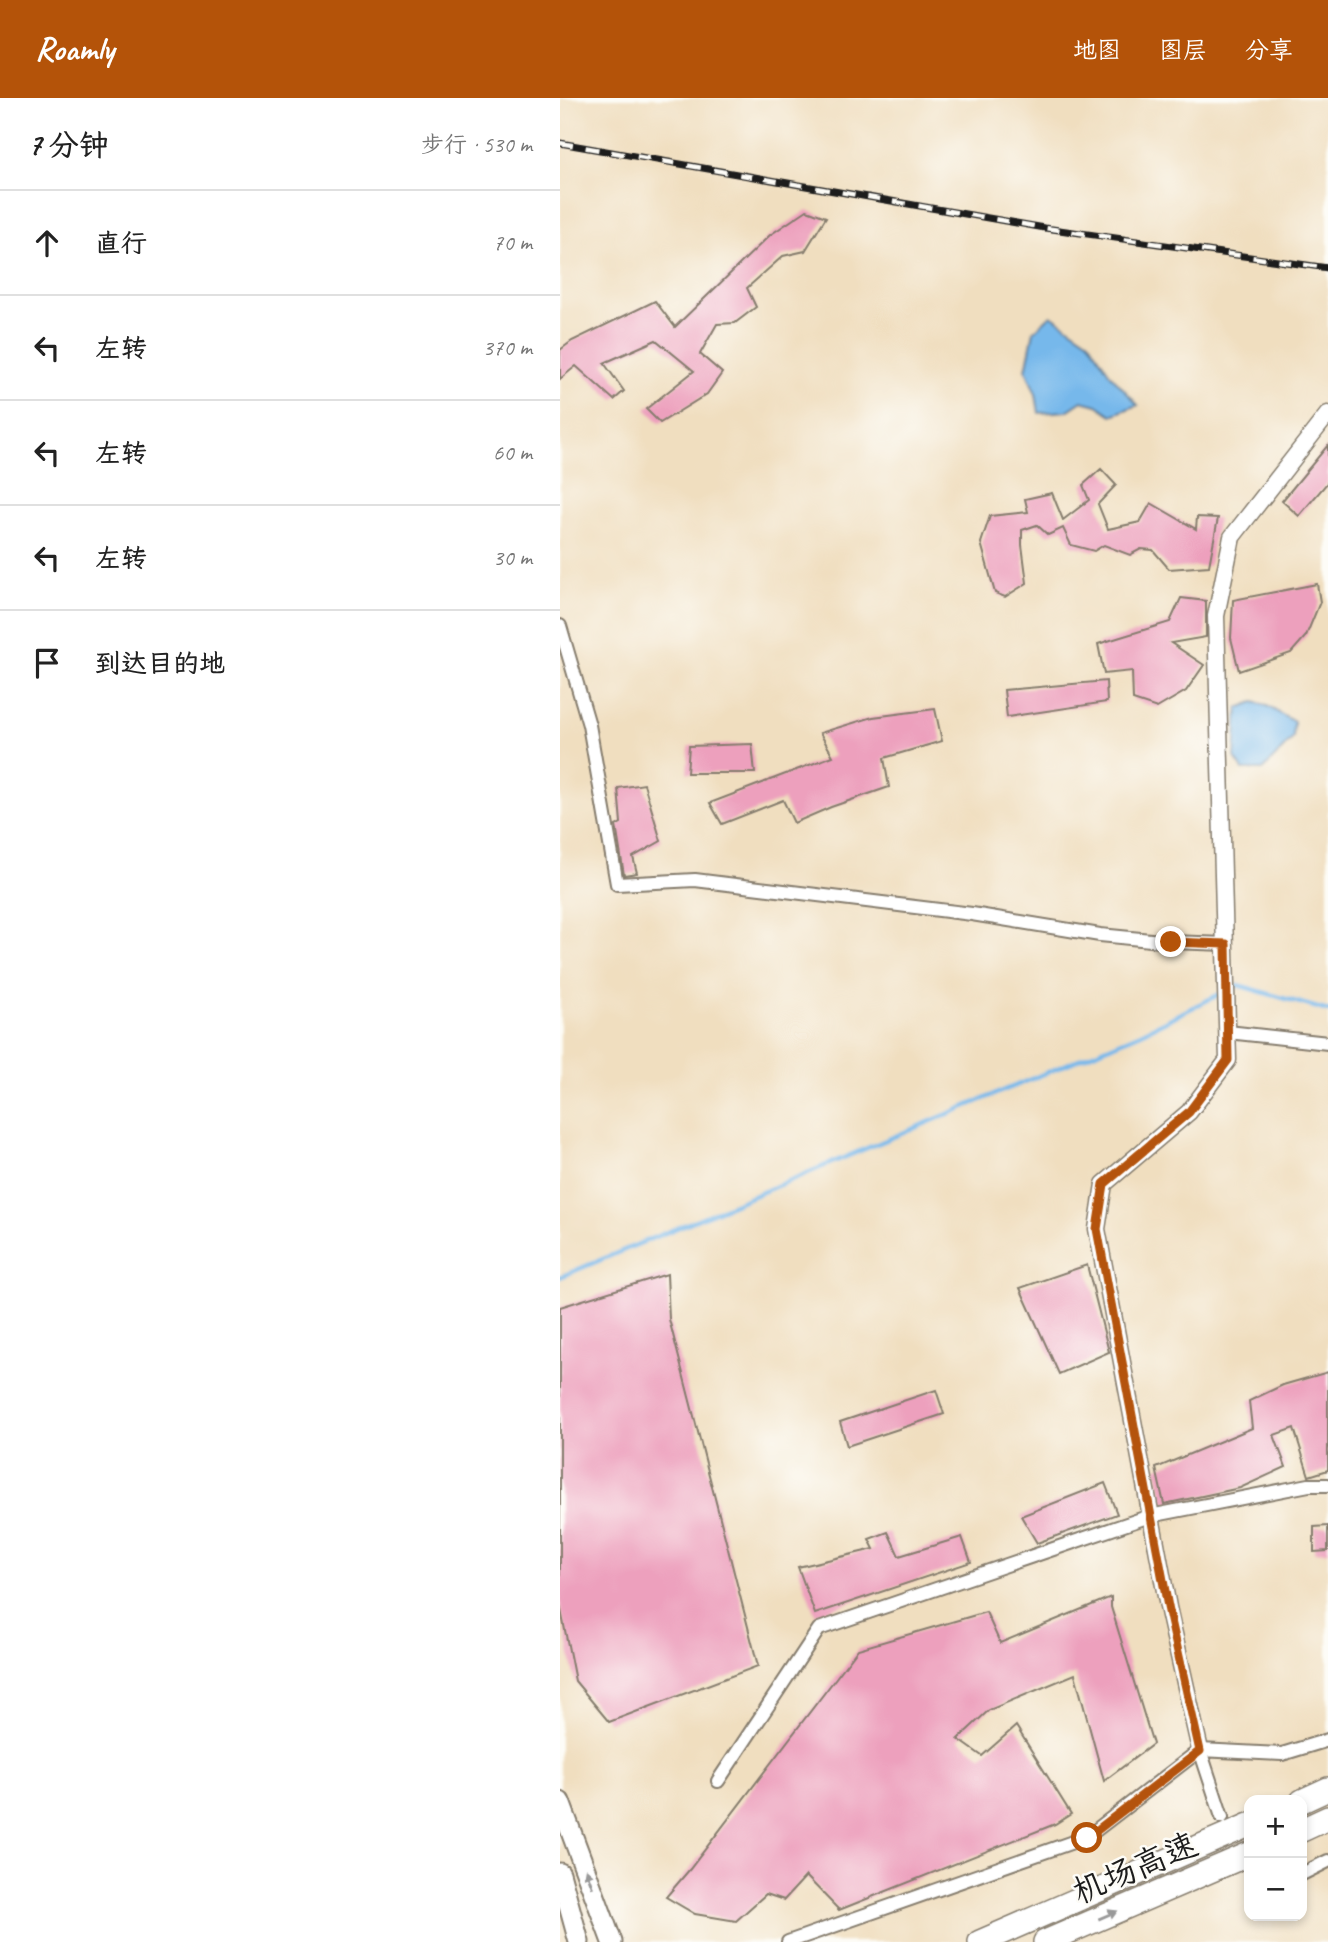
<!DOCTYPE html>
<html lang="zh">
<head>
<meta charset="utf-8">
<style>
  :root { --surface:#fff; --page:#f6f6f6; --text:#222; --muted:#767676; --line:#e0e0e0; --accent:#b45309 }
  body { margin:0; font-family:Caveat,"LXGW WenKai TC",sans-serif; background:var(--page); color:var(--text) }
  .controls { position:absolute; right:21px; bottom:21px; display:grid; overflow:hidden; border-radius:14px; box-shadow:0 4px 10px #0003 }
  .controls button { width:63px; height:63px; display:grid; place-items:center; padding:0; border:0; border-bottom:2px solid var(--line); background:var(--surface); color:var(--text); font:35px sans-serif }
  .stop { position:absolute; width:21px; height:21px; margin:-16px; border:5px solid #b45309; border-radius:50%; background:#fff }
  .stop.end { background:#b45309; border-color:#fff; box-shadow:0 2px 7px #0008 }
  .list { margin:0; padding:0; list-style:none }
  h2 { display:flex; justify-content:space-between; align-items:center; height:91px; margin:0; padding:0 28px; font-size:30px }
  h2 small { font-size:23px; font-weight:400; color:var(--muted) }
  .list li { display:grid; grid-template-columns:46px 1fr auto; gap:21px; align-items:center; box-sizing:border-box; height:105px; padding:0 28px; border-top:2px solid var(--line) }
  .list b { display:block; font-size:26px; white-space:nowrap }
  .list em { font-size:23px; font-style:normal; color:var(--muted) }
  .icon { flex:none; width:38px; height:38px; fill:none; stroke:currentColor; stroke-width:2; stroke-linecap:round; stroke-linejoin:round }
  .map { position:relative; flex:none; width:768px; height:1844px; overflow:hidden }
  header { display:flex; align-items:center; gap:42px; box-sizing:border-box; height:98px; padding:0 35px; background:var(--accent); color:#fff }
  header strong { font-size:33px }
  nav { display:flex; gap:38px; margin-inline-start:auto; font-size:24px }
  main { display:flex }
  aside { flex:1; background:var(--surface) }
  .map>svg:first-child { display:block }
  .water { fill:#76b8eb; stroke:#496a84; stroke-width:2 }
  .lines { fill:none; stroke-linecap:round; stroke-linejoin:round }
  .stream { stroke:#76b8eb; stroke-width:4.5 }
  .building { fill:#eda0bd }
  .minor-tunnel { stroke:#c6b79e; stroke-width:12; stroke-dasharray:12 6; stroke-linecap:butt }
  .minor-casing { stroke:#867d6e; stroke-width:16 }
  .tertiary-casing { stroke:#867d6e; stroke-width:19 }
  .primary-casing { stroke:#867d6e; stroke-width:23 }
  .motorway-casing { stroke:#867d6e; stroke-width:26 }
  .minor { stroke:#fff; stroke-width:12 }
  .tertiary { stroke:#fff; stroke-width:16 }
  .primary { stroke:#fff; stroke-width:19 }
  .motorway { stroke:#fff; stroke-width:23 }
  .rail-casing { stroke:#1c1c1c; stroke-width:7 }
  .rail { stroke:#fdfcf7; stroke-width:4.5; stroke-dasharray:13; stroke-linecap:butt }
  .oneway { fill:#999 }
  .route { stroke:#b45309; stroke-width:9 }
  .labels { text-anchor:middle; dominant-baseline:central; stroke-width:5; stroke-linejoin:round; paint-order:stroke }
  .street-label { font-size:33px; fill:#1c1c1c; stroke:#fdfcf7 }
</style>
</head>
<body>
<header>
<strong>Roamly</strong>
<nav><a>地图</a><a>图层</a><a>分享</a></nav>
</header>
<main>
<aside>
<h2>7 分钟<small>步行 · 530 m</small></h2>
<ul class="list">
<li><svg class="icon" aria-label="ahead" viewBox="0 0 24 24"><path d="M12 20V5M6 11l6-6 6 6"/></svg><div><b>直行</b></div><em>70 m</em></li>
<li><svg class="icon" aria-label="left" viewBox="0 0 24 24"><path d="M17 20v-9H6M10 6l-5 5 5 5"/></svg><div><b>左转</b></div><em>370 m</em></li>
<li><svg class="icon" aria-label="left" viewBox="0 0 24 24"><path d="M17 20v-9H6M10 6l-5 5 5 5"/></svg><div><b>左转</b></div><em>60 m</em></li>
<li><svg class="icon" aria-label="left" viewBox="0 0 24 24"><path d="M17 20v-9H6M10 6l-5 5 5 5"/></svg><div><b>左转</b></div><em>30 m</em></li>
<li><svg class="icon" aria-label="arrive" viewBox="0 0 24 24"><path d="M6 21V4h12l-3 4 3 4H6"/></svg><div><b>到达目的地</b></div></li>
</ul>
</aside>
<div class="map">
<svg width="768" height="1844" viewBox="0 0 768 1844">
  <rect width="100%" height="100%" fill="#fdfcf7"/>
  <filter id="ink" filterUnits="userSpaceOnUse"><feTurbulence type="fractalNoise" baseFrequency=".0143" numOctaves="2"/><feDisplacementMap in="SourceGraphic" scale="14" xChannelSelector="R" yChannelSelector="G"/><feConvolveMatrix kernelMatrix="1 2 1 2 8 2 1 2 1" color-interpolation-filters="sRGB"/></filter>
  <filter id="wash" filterUnits="userSpaceOnUse"><feTurbulence type="fractalNoise" baseFrequency=".00686" numOctaves="4" result="noise"/><feDisplacementMap in="SourceGraphic" scale="28" xChannelSelector="R" yChannelSelector="G"/><feGaussianBlur stdDeviation="1.57" result="paint"/><feColorMatrix in="noise" values="0 0 0 0 0 0 0 0 0 0 0 0 0 0 0 0 0 1.4 0 .05"/><feComposite in="paint" operator="in"/></filter>
  <g filter="url(#wash)">
    <rect width="100%" height="100%" fill="#f0debf"/>
    <g class="water">
      <path d="M491,217L529,243L550,276L578,307L552,317L537,307L522,303L507,313L479,315L476,296L466,272L474,233Z"/>
      <path d="M694,604L707,608L734,624L733,640L703,672H683L675,660L678,610Z"/>
    </g>
    <g class="lines">
      <g class="stream">
        <path d="M670,891L678,887L768,913"/>
        <path d="M0,1179L581,935L662,895"/>
      </g>
    </g>
    <g id="blocks">
      <g class="building">
        <path d="M247,112L266,119L245,153L223,158L187,190L196,209L175,225L157,226L140,256L162,275L147,296L100,325L86,311L134,273L96,242L44,265L64,293L54,302L16,268L0,281V252L12,243L95,203L115,229L210,137Z"/>
        <path d="M768,347V384L739,418L722,403Z"/>
        <path d="M541,371L556,387L538,406L548,431L580,424L591,405L636,431L637,419L658,420L649,468L609,471L593,452L581,451L570,457L544,447L534,453L511,447L503,430L488,437L477,427L462,432V447L467,485L445,499L435,495L421,445L430,418L468,414L465,401L492,395L503,422L529,402L523,387Z"/>
        <path d="M757,486L760,504L746,538L731,555L679,573L671,540L673,502Z"/>
        <path d="M621,500L646,503V539L611,545L644,567L626,593L597,610L573,602L572,573L544,576L538,546L610,524Z"/>
        <path d="M546,583L547,604L447,619L444,592Z"/>
        <path d="M375,611L382,643L324,660L329,689L271,709L234,725L223,702L162,726L150,705L273,658L260,635L313,619Z"/>
        <path d="M192,646L195,675H127L129,648Z"/>
        <path d="M84,686L101,743L73,759L77,775L64,777L56,728L61,725L58,690Z"/>
        <path d="M527,1167L549,1254L499,1276L460,1190Z"/>
        <path d="M107,1176L109,1221L198,1568L49,1624L15,1583L0,1507V1209Z"/>
        <path d="M768,1274V1372L749,1378L734,1330L714,1337L726,1369L680,1390L604,1406L596,1370L692,1330L689,1303L723,1287Z"/>
        <path d="M376,1292L384,1316L287,1348L280,1324Z"/>
        <path d="M545,1385L557,1416L477,1445L461,1418Z"/>
        <path d="M768,1428V1453L754,1454V1429Z"/>
        <path d="M328,1434L339,1458L402,1439L411,1464L255,1516L238,1469L314,1451L309,1441Z"/>
        <path d="M551,1499V1509L593,1646L544,1683L515,1576L429,1612L398,1641L422,1658L456,1628L511,1716L495,1726L279,1812L246,1778L224,1802L206,1796L176,1823L135,1816L106,1799L130,1771L298,1551L426,1514L440,1545Z"/>
      </g>
    </g>
  </g>
  <g filter="url(#ink)">
    <use href="#blocks" fill-opacity="0" stroke="#867d6e" stroke-width="2"/>
    <g class="lines">
      <path class="minor-tunnel" d="M662,1719L689,1771"/>
      <g class="minor-casing">
        <g id="minor">
          <path d="M0,528L29,627L57,786L135,782L412,816L540,837L611,844L666,846"/>
          <path d="M668,934L768,945"/>
          <path d="M158,1683L259,1531L590,1418L749,1387H768"/>
          <path d="M662,1719L640,1652L722,1656L768,1642"/>
          <path d="M742,1776L768,1763"/>
          <path d="M228,1844L527,1739L640,1652"/>
        </g>
      </g>
      <g class="tertiary-casing">
        <path id="tertiary" d="M640,1652L608,1509L537,1131L544,1086L629,1014L668,962L656,518L672,439L768,316"/>
      </g>
      <g class="primary-casing">
        <g id="primary">
          <path d="M0,1704L52,1844"/>
          <path d="M0,1775L19,1844"/>
        </g>
      </g>
      <g class="motorway-casing">
        <g id="motorway">
          <path d="M742,1703L768,1691"/>
          <path d="M742,1732L768,1720"/>
          <path d="M420,1844L689,1727"/>
          <path d="M485,1844L689,1756"/>
        </g>
      </g>
      <use href="#minor" class="minor"/>
      <use href="#tertiary" class="tertiary"/>
      <use href="#primary" class="primary"/>
      <use href="#motorway" class="motorway"/>
      <g class="rail-casing">
        <path id="rail" d="M0,45L485,130L768,170"/>
      </g>
      <use href="#rail" class="rail"/>
    </g>
    <defs><path id="oneway-solid" d="M-6-.8H1V-3.2L6.5 0L1 3.2V.8H-6Z" transform="scale(1.75)"/></defs>
    <g class="oneway">
      <use href="#oneway-solid" transform="translate(29 1780) rotate(-110)"/>
      <use href="#oneway-solid" transform="translate(548 1817) rotate(-23)"/>
    </g>
  </g>
  <g class="lines" filter="url(#ink)">
    <path class="route" d="M527,1740L640,1653L608,1509L537,1131L544,1086L629,1014L668,962L666,846L611,844"/>
  </g>
  <g class="labels">
    <g class="street-label">
      <text transform="translate(575 1770) rotate(-23)">机场高速</text>
    </g>
  </g>
</svg>
<div class="controls">
<button>+</button>
<button>−</button>
</div>
<div class="stop" style="left:527px;top:1740px"></div>
<div class="stop end" style="left:611px;top:844px"></div>
</div>
</main>
</body>
</html>
